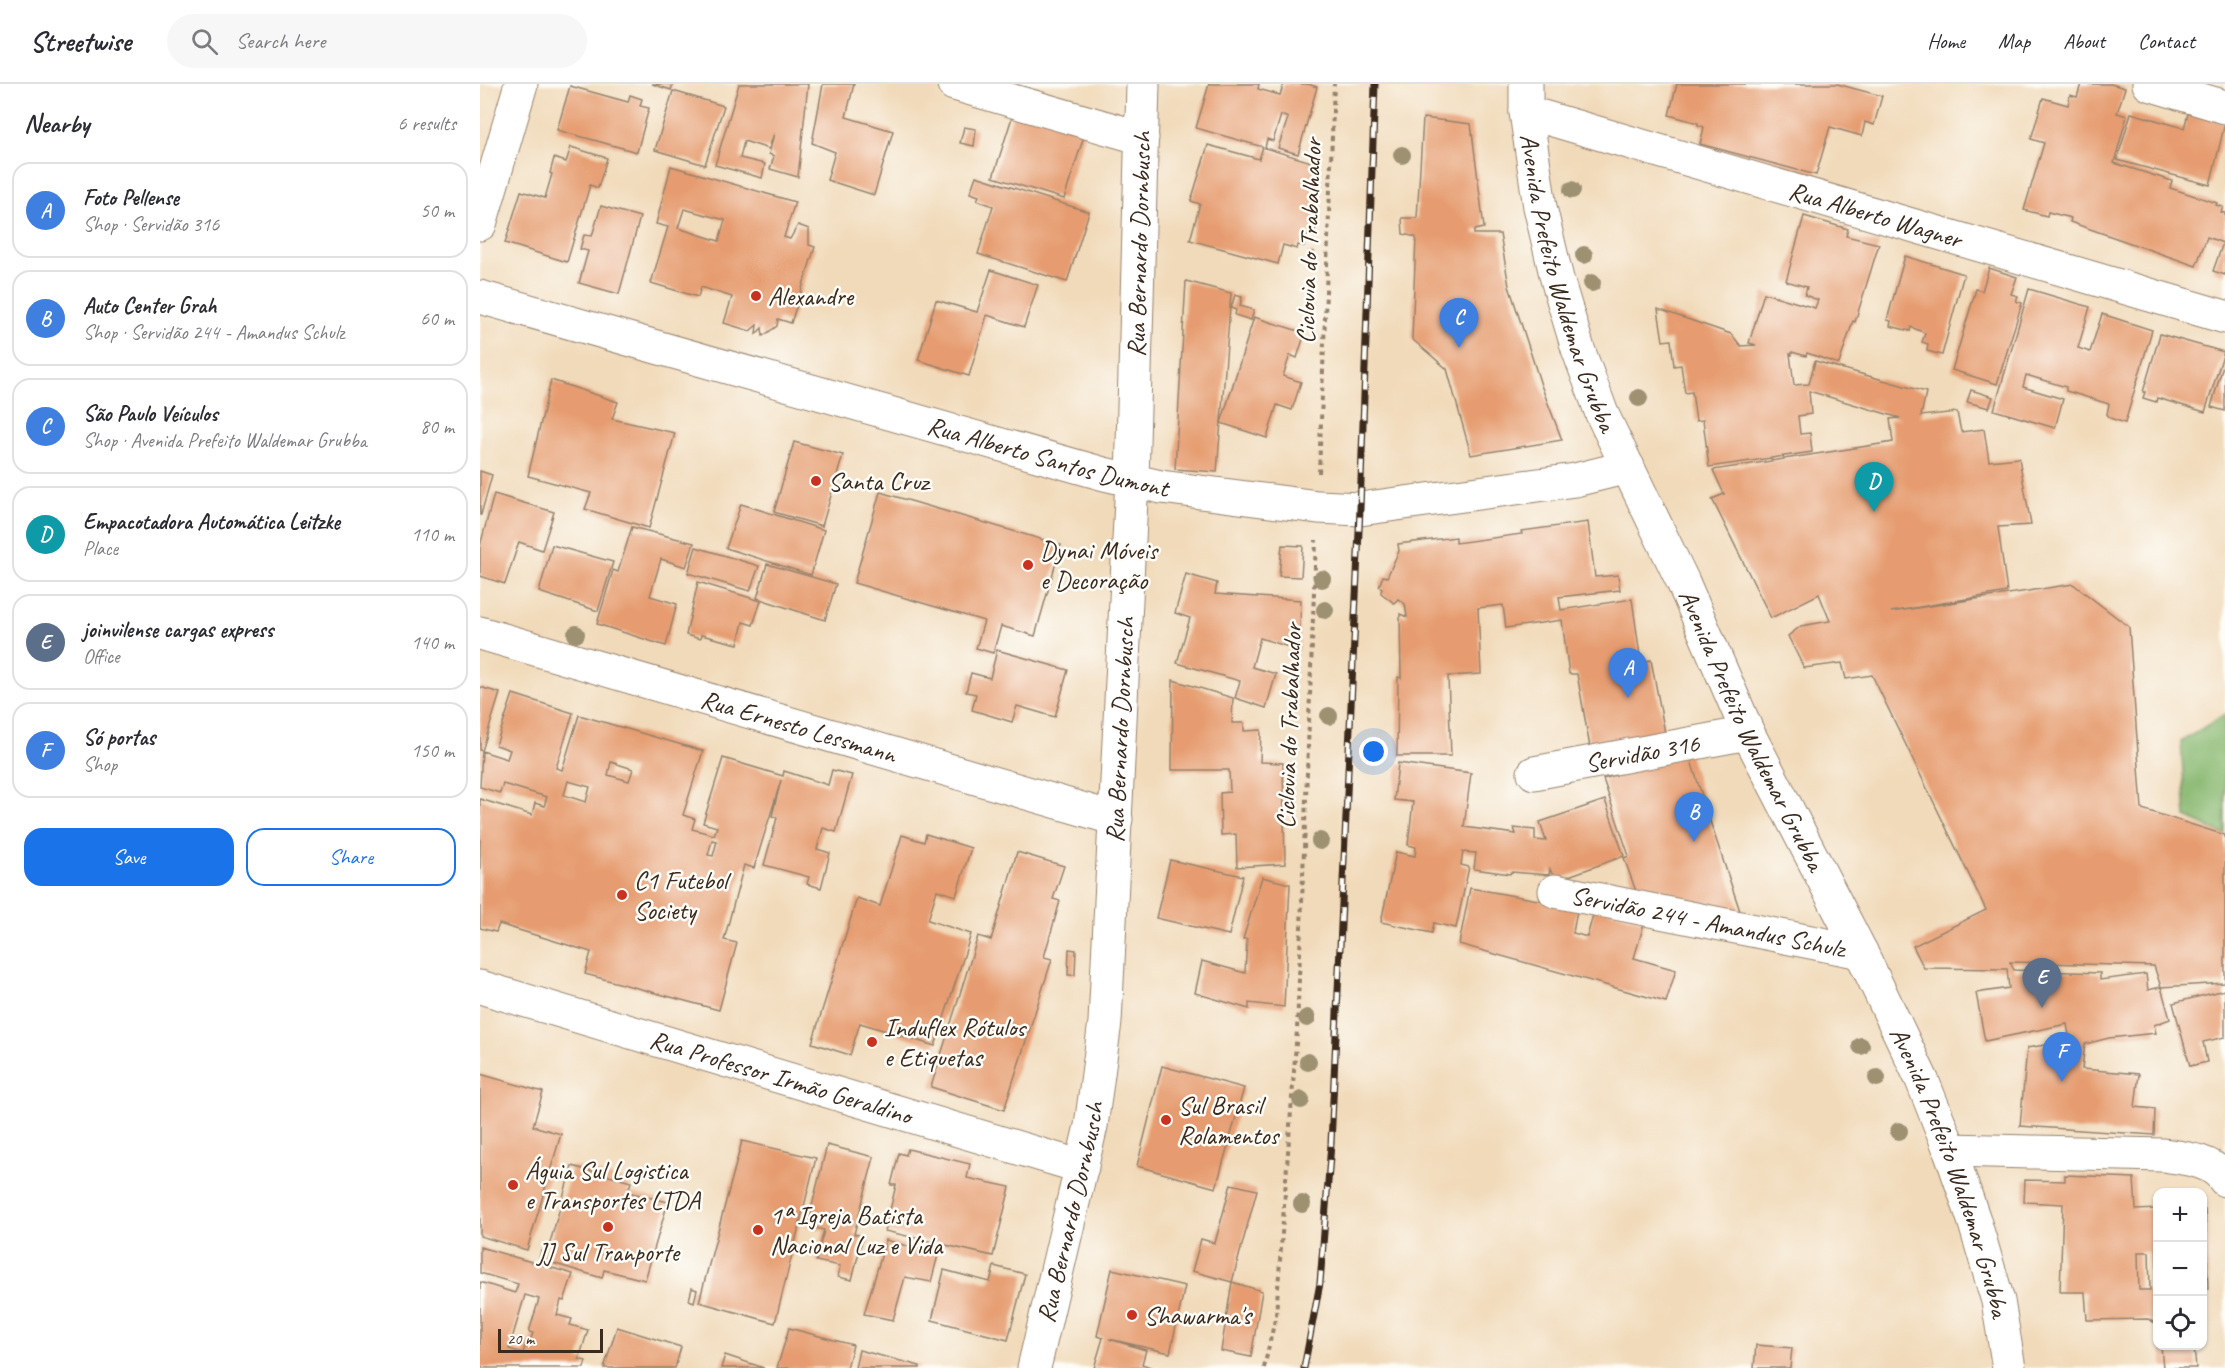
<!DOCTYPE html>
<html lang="en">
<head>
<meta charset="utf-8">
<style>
  :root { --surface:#fff; --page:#f7f7f7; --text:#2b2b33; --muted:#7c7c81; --line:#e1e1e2; --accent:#1a73e8 }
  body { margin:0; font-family:Caveat,sans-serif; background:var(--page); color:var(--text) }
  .controls { position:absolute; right:18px; bottom:18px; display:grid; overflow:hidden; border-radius:12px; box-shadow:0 2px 4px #0004 }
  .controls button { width:54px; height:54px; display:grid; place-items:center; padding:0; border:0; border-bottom:2px solid var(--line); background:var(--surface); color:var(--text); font:30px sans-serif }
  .scale { position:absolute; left:18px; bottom:15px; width:105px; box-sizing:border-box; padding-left:6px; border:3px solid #3b2a1e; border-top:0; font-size:16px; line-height:21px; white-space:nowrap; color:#3b2a1e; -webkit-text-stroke:4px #fdfcf7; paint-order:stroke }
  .you { position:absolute; left:894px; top:668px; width:21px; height:21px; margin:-15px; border:4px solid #fff; border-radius:50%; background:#1a73e8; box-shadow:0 0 0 9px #1a73e833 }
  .badge { display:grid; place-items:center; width:39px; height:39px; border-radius:50%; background:var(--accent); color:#fff; font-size:20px; font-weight:700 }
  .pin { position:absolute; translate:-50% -50px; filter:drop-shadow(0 2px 3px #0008) }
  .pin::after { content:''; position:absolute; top:32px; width:21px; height:18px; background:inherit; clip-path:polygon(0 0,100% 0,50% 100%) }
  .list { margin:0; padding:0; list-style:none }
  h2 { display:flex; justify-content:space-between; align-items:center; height:78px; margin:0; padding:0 24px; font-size:26px }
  h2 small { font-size:20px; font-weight:400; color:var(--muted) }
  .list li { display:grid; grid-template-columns:39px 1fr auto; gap:18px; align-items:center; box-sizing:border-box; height:96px; margin:0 12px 12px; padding:0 12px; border:2px solid var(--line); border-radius:18px }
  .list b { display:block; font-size:22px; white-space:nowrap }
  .list p { margin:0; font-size:20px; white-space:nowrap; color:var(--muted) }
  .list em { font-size:20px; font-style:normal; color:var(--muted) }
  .actions { display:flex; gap:12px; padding:18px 24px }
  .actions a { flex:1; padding:14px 0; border:2px solid var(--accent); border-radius:18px; text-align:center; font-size:21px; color:var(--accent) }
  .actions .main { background:var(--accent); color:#fff }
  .icon { flex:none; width:33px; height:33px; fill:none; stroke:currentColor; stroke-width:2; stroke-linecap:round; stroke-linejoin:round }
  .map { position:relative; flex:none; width:1745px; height:1284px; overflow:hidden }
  header { display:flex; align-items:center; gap:36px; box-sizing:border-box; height:84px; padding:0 30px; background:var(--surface); border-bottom:2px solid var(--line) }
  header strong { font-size:28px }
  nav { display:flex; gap:33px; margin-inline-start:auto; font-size:21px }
  .search { width:420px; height:54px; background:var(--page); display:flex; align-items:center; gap:15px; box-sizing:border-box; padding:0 21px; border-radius:33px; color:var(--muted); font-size:22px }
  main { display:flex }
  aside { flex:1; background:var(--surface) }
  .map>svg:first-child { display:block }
  .forest { fill:#8ab972; stroke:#627248; stroke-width:1.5 }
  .building { fill:#e69c70; fill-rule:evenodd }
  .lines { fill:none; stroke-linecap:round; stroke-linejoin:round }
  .street-casing { stroke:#96826c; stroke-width:35 }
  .highway-casing { stroke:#96826c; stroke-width:35 }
  .path { stroke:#96826c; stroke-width:4; stroke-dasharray:4.5 4.5; stroke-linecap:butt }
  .street { stroke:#fff; stroke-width:33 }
  .highway { stroke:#fff; stroke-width:33 }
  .rail-casing { stroke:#3b2a1e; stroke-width:7 }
  .rail { stroke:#fdfcf7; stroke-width:4.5; stroke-dasharray:14; stroke-linecap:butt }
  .tree { fill:#9d9172 }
  .poi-dot { fill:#c8321e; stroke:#fdfcf7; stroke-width:2 }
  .labels { text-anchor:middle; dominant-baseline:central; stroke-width:5; stroke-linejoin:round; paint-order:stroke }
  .street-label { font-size:26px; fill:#3b2a1e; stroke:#fdfcf7 }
  .poi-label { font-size:26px; fill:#3b2a1e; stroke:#fdfcf7; text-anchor:start }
</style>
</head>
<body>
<header>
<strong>Streetwise</strong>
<div class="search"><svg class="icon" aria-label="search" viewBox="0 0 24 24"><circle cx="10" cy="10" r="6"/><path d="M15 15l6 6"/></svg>Search here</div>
<nav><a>Home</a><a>Map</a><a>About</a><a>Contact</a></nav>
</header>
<main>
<aside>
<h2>Nearby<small>6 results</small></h2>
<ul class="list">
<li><span class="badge" style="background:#3f7fe0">A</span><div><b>Foto Pellense</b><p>Shop · Servidão 316</p></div><em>50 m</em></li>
<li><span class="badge" style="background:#3f7fe0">B</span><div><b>Auto Center Grah</b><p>Shop · Servidão 244 - Amandus Schulz</p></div><em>60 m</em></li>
<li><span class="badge" style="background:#3f7fe0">C</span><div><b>São Paulo Veículos</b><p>Shop · Avenida Prefeito Waldemar Grubba</p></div><em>80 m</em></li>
<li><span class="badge" style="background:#0f9aa8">D</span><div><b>Empacotadora Automática Leitzke</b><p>Place</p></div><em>110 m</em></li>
<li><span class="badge" style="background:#5c6f8a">E</span><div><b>joinvilense cargas express</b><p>Office</p></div><em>140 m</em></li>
<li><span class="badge" style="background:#3f7fe0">F</span><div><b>Só portas</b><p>Shop</p></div><em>150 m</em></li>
</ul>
<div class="actions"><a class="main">Save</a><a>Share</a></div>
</aside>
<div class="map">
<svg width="1745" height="1284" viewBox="0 0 1745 1284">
  <rect width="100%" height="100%" fill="#fdfcf7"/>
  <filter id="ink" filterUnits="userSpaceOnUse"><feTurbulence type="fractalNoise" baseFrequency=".0167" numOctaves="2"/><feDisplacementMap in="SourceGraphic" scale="12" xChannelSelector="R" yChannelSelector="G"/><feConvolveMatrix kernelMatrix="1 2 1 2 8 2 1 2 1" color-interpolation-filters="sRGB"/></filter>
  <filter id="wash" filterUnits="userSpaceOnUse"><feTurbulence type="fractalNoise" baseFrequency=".008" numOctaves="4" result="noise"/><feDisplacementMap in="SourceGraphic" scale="24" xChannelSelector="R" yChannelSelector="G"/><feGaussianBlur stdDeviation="1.35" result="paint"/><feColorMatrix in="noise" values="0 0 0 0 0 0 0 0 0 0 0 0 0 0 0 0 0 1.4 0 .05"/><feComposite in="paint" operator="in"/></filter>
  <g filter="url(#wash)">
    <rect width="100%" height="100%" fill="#f1daba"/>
    <path class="forest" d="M1745,630V751L1706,733L1701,658Z"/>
    <g id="blocks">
      <g class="building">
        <path d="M172,0H193L191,6Z"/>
        <path d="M259,0H328L318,93L290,85L294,72L289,70L294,49L289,65L264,57L260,74L285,80L282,94L235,81Z"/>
        <path d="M343,0H374L366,33L413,47L394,111L347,96L355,68L332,59Z"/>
        <path d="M729,0H779L778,5L800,11L804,0H828L837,3L818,70L798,64L808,34L801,31L793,57L787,55L785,64L838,80L835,152L828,150L824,162L818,161L817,165L803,161L798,180L710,156L720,120L711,117L728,61L779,75L783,63L716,44Z"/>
        <path d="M1197,0H1357L1402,12L1394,41L1385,38L1382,52L1350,43L1336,91L1220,60L1224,43L1218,41V39L1189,31Z"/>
        <path d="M1601,0H1631L1645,4L1637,29L1647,32L1634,79L1692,97L1690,104L1737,119L1736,121L1743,123L1741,128L1745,129V191L1733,187L1743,159L1727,153L1716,182L1590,138L1591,134L1568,128L1567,132L1544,126L1564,59L1551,55L1563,14L1588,21L1590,11L1597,13Z"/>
        <path d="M90,2L148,18L150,11L162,15L160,22L169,24L157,68L77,46Z"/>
        <path d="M193,7L244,22L225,81L175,66Z"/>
        <path d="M1710,23L1745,39L1730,101L1637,76L1651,29L1704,44Z"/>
        <path d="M535,24L606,46L584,115L513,93Z"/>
        <path d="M943,34L991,40L1004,144L994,146V150H1020L1029,202L1061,301L1082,356L991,371L967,285L932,255L936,153L923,150L922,134H937Z"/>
        <path d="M484,43L496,45L494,62L480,59Z"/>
        <path d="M91,63L127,74L118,104L110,101L87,178L25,159L41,107L65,114L72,90L70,89L74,74L86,78Z"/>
        <path d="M191,82L315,118L304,153L310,155L318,141L329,145V161L335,163L311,239L298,235L297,242L283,252L282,244L276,250L277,241L270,247L244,239L252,213L221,203L218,213L171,199L188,143L176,140ZM204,125L245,136L239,157L198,144Z"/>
        <path d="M496,92L609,128L587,198L498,170L513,122L497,116L499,112L490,109Z"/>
        <path d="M121,122L160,133L139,210L99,199L108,167L100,165L104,151L112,152Z"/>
        <path d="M1324,132L1368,145L1366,152L1399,160L1375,238L1373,237L1359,280L1327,269L1326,272L1312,268V271L1310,270L1314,301L1329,300L1335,277L1446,308L1441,332L1477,328L1481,348L1504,345L1509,377L1539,374L1551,441L1518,443L1527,508L1411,528L1593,500L1649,543L1662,725L1745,751V899L1681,903L1674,882L1530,878L1534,886L1620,889V896L1666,890L1668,906L1681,903L1690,935L1674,941L1676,949L1629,954L1605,960L1602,985L1659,990L1655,1023L1675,1025L1674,1051L1540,1042L1547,964L1590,957L1587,940L1505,957L1496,909L1529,904L1527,885L1444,884L1433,862L1506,826L1392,591L1366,595L1362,579L1324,584L1308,552L1321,542L1350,537L1339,510L1291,534L1232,415L1244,410L1233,386L1413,358L1410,335L1420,334L1329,307L1331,330L1318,332L1320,350L1330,349L1332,368L1229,383L1223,336L1216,337L1212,308L1205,309L1201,281L1194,282L1191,256L1183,257L1178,225L1251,250L1261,262L1276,261L1269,259L1284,209L1335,224L1338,216L1325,211L1327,203L1306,197Z"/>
        <path d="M829,168H834V179H828Z"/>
        <path d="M1425,172L1484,190L1462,271L1447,267L1448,260L1442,258L1445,249L1431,243L1430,247L1410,242L1411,237L1407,236Z"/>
        <path d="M1509,184L1537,193L1531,210L1538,212L1536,217L1542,219L1517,300L1472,286L1496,205L1502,207Z"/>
        <path d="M511,186L558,201L544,243L507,231L489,292L438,276L456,216L497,228Z"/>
        <path d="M706,197L751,209L737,388L695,385Z"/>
        <path d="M1549,205L1610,223L1598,264L1610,268L1622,230L1672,246L1645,339L1630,334L1627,330L1629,320L1586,307V303L1546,291L1543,303L1583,315L1575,344L1514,326Z"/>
        <path d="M755,211L762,213L760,222L774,226L771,236L755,231L756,226L751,224Z"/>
        <path d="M774,233L825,249L817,274L810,271L803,292L821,298L812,326L797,321L787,354L741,339Z"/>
        <path d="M1680,250L1744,268L1725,328L1677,314L1676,318L1663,314L1665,308H1663Z"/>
        <path d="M1744,278H1745V327L1731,323Z"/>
        <path d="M71,296L138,318L132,335L195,349L169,444L105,425L111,409L48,392Z"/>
        <path d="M1491,306L1513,313L1509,324L1487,318Z"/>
        <path d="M314,358L363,371L342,442L294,428Z"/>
        <path d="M0,387L12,391L1,431H0Z"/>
        <path d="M400,408L581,461L555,552L521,542L513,569L496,564L504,537L374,499Z"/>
        <path d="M14,410L74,428L62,466L39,458L25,500L0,492V462Z"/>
        <path d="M261,420L344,446L331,491L246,464Z"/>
        <path d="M1108,438L1115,493L1138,491L1140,506L1079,513L1081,526L1152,515L1161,578L1171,576L1186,654L1111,669L1097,590H1089L1082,536L1026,544L1023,521L998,524L1001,590L968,592L971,672H917L918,593L921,594L920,530L927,533L925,520L918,515L914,519L901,509L902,504L899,502L903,492L907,493L919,467L918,460L976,453V459L1042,450L1041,447Z"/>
        <path d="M152,443L214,459L206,483L181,475L170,512L197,520L186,562L117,540L133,486L138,488Z"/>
        <path d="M72,461L133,478L118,527L59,508Z"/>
        <path d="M802,461L823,462L821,493L799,492Z"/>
        <path d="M216,463L279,482L270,507L208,489Z"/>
        <path d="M287,480L356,500L345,536L277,514Z"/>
        <path d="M706,490L737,499L735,510L821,516L819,566L780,554L772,583L796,590L786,624L755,614L760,597L697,579L710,534L695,529Z"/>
        <path d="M218,498L281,517L273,541L263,538L258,560L221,551L220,555L206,551Z"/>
        <path d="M517,566L588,586L575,633L537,622L532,638L492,626L496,610L486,608L491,589L510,594Z"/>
        <path d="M693,596L753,614L752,639H764V647L781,646L780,678L803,679L805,780L757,783L756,750L741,751L740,709L750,708L749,686H692Z"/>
        <path d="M0,603L20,609L2,667L0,666Z"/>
        <path d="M33,610L93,629L76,684L82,686L99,631L223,667L203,731L215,735L212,745L234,751L237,743L223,739L243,674L303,692L304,687L348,701L352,686L372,691L356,748L343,744L337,765L350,769L341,804L327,800L329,793L284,781L297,734L292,732L301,696L274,784L264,781L244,856L257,859L239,926L105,890L111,868L19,840L16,848L0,844V715L52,731L55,719L64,722L67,713L23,700L20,709L0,703L2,667L27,675L30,666L16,661ZM131,678L153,685L149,697L128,691ZM88,697L110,703L106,718L84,711ZM232,756L237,757L233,772L228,771Z"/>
        <path d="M1208,667L1231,740L1261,830L1157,810L1144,774L1149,772L1123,695Z"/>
        <path d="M918,679L991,689L984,743L1036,750L1034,744L1055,746V756L1066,757L1060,738L1125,716L1144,772L1075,797L1070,785L1069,791L1031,788L1030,790L994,785L996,769L983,768L981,781L989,783L976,844L954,839L952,849L901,838L916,768L935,772L936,763L928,761L933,718L914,716Z"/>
        <path d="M446,750L491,764L476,812L457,806L448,836L491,850L455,962L380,939L370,971L332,959L377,814L400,822L422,751L444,758Z"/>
        <path d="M537,768L584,782L573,815L580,817L564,873L572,875L524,1026L451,1003L498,852L511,856Z"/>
        <path d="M690,776L763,792L749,851L676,834Z"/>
        <path d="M782,793L810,800L804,923L769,919V925L715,909L722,877L765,889L767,855H763Z"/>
        <path d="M990,804L1069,818L1099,815L1093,849L1107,853L1115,823L1165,837L1154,874L1196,886L1186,918L979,860Z"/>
        <path d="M589,865L596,866L595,891H588Z"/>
        <path d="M1745,906V953L1723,958L1727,978L1710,982L1693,919Z"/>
        <path d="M682,982L764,1004L736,1104L657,1082Z"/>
        <path d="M0,990L63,1008L53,1042L81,1050L47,1166L0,1152Z"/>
        <path d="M262,1057L336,1074L295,1239L219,1218Z"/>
        <path d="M347,1061L394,1073L374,1150L383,1152L372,1196L358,1193L360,1182L336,1177L344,1146L327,1142Z"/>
        <path d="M428,1065L490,1080L487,1094L530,1103L513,1172L405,1147L416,1101H411L419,1069L426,1071Z"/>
        <path d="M92,1082L151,1098L148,1108L188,1118L165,1196L124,1186L122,1194L59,1175L61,1167L67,1169Z"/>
        <path d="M1585,1091L1654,1094L1656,1126L1677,1125V1240L1668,1235L1607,1236L1605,1208H1580L1583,1120L1544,1118L1545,1096L1585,1097ZM1658,1168H1669L1670,1206H1659Z"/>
        <path d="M751,1100L777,1106L752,1198L712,1187L721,1155L735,1159Z"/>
        <path d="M1722,1125H1725L1728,1205H1722Z"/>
        <path d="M406,1156L458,1171L451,1198L425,1193L413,1236L384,1230Z"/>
        <path d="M0,1163L93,1190L84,1217L81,1216L77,1231L92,1235L90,1241L108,1246L99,1275L106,1277L104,1284H0V1198L35,1209L38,1200L0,1189ZM45,1211L59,1215L49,1248L53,1249L49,1260H46L43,1269L29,1265Z"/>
        <path d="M514,1182L545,1190L528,1256L452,1236L464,1186L510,1198Z"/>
        <path d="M632,1185L705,1202L690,1269L629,1255L666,1266L662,1280L673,1284H614L623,1254L617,1252Z"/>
        <path d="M752,1198L782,1207L771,1273L741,1267Z"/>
        <path d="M212,1204L217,1206L214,1218L209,1216Z"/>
        <path d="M137,1243L201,1263L195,1284H124Z"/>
        <path d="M309,1244L373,1261L367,1284H297Z"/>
        <path d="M1276,1261L1312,1264L1310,1284H1274Z"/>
        <path d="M1681,1262H1714L1716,1284H1683Z"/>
        <path d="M379,1266L440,1282V1284H375Z"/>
        <path d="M245,1271L284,1284H241Z"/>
      </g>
    </g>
  </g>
  <g filter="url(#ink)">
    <use href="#blocks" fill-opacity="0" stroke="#96826c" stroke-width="1.5"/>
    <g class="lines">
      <g class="street-casing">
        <g id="street">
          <path d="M474,0L662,54"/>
          <path d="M1669,0L1745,23"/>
          <path id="s1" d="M1046,28L1745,233"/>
          <path d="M0,140L41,0"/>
          <path id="s2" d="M0,213L624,390L681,403L838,423L880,425L1095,396L1148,383"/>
          <path id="s3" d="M0,549L636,735"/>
          <path id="s4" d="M1054,689L1268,649"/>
          <path id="s5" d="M1075,807L1381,868"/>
          <path id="s6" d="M0,903L602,1083"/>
          <path d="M1470,1066L1683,1071C1704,1074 1733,1076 1745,1096"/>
        </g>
      </g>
      <g class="highway-casing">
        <g id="highway">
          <path id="s7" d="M1046,0V28L1060,123L1077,195L1098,265L1122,330L1203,498L1268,649L1381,868L1442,996L1470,1066L1494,1136L1518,1217L1529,1284"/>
          <path id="s8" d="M554,1284L611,1042L625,938L652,396L663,0"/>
        </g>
      </g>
      <g class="path">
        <path d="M839,389L854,0"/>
        <path d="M784,1284L796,1231L817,946L836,456"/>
      </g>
      <use href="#street" class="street"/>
      <use href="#highway" class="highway"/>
      <g class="rail-casing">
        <path id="rail" d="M824,1284L840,1199L851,1060L880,425L895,0"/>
      </g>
      <use href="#rail" class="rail"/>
    </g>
    <g class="tree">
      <circle cx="922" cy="71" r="9"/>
      <circle cx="1092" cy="106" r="9"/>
      <circle cx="1104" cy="171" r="9"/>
      <circle cx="1112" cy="199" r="9"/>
      <circle cx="1159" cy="314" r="9"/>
      <circle cx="842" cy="495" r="9"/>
      <circle cx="845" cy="526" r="9"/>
      <circle cx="96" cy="550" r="9"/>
      <circle cx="849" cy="632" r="9"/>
      <circle cx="840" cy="757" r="9"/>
      <circle cx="827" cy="934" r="9"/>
      <circle cx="1381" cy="962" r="9"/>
      <circle cx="828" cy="978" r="9"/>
      <circle cx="1397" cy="994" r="9"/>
      <circle cx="821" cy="1016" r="9"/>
      <circle cx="1419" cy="1047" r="9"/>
      <circle cx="822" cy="1120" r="9"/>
    </g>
  </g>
  <g class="poi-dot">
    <circle cx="276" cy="212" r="6"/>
    <circle cx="336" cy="397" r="6"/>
    <circle cx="548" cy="481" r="6"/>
    <circle cx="142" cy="811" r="6"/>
    <circle cx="392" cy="958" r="6"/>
    <circle cx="686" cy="1036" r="6"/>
    <circle cx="33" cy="1101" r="6"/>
    <circle cx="128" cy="1143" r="6"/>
    <circle cx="278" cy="1146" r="6"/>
    <circle cx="652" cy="1231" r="6"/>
  </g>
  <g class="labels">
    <g class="street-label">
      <text stroke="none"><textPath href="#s1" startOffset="364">Rua Alberto Wagner</textPath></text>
      <text transform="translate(829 157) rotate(-88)">Ciclovia do Trabalhador</text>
      <text stroke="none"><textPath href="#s8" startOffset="1132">Rua Bernardo Dornbusch</textPath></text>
      <text stroke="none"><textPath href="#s7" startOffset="204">Avenida Prefeito Waldemar Grubba</textPath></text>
      <text stroke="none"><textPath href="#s2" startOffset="590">Rua Alberto Santos Dumont</textPath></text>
      <text stroke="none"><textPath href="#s3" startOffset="332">Rua Ernesto Lessmann</textPath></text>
      <text transform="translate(809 642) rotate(-88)">Ciclovia do Trabalhador</text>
      <text stroke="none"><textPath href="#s8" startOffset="646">Rua Bernardo Dornbusch</textPath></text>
      <text stroke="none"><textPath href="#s7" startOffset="690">Avenida Prefeito Waldemar Grubba</textPath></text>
      <text stroke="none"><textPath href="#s4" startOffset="110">Servidão 316</textPath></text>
      <text stroke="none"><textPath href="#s5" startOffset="156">Servidão 244 - Amandus Schulz</textPath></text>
      <text stroke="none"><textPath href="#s6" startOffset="314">Rua Professor Irmão Geraldino</textPath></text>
      <text stroke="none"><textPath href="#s7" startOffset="1176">Avenida Prefeito Waldemar Grubba</textPath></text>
      <text stroke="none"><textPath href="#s8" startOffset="160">Rua Bernardo Dornbusch</textPath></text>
    </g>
    <g class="poi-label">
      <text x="288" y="212">Alexandre</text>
      <text x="348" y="397">Santa Cruz</text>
      <text x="560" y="466">Dynai Móveis<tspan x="560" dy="30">e Decoração</tspan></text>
      <text x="154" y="796">C1 Futebol<tspan x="154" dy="30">Society</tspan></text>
      <text x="404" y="943">Induflex Rótulos<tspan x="404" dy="30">e Etiquetas</tspan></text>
      <text x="698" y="1021">Sul Brasil<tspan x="698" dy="30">Rolamentos</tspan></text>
      <text x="45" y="1086">Águia Sul Logistica<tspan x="45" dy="30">e Transportes LTDA</tspan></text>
      <text x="290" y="1131">1ª Igreja Batista<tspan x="290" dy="30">Nacional Luz e Vida</tspan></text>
      <text x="128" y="1168" text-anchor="middle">JJ Sul Tranporte</text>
      <text x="664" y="1231">Shawarma's</text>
    </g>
  </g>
</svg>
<div class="controls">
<button>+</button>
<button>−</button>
<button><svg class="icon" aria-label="locate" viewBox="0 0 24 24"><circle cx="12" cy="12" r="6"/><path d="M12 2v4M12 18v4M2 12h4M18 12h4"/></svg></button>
</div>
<div class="scale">20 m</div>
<div class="you"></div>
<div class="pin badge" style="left:1148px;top:614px;background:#3f7fe0">A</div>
<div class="pin badge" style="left:1214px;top:758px;background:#3f7fe0">B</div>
<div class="pin badge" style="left:979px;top:264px;background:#3f7fe0">C</div>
<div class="pin badge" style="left:1394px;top:428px;background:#0f9aa8">D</div>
<div class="pin badge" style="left:1562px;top:924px;background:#5c6f8a">E</div>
<div class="pin badge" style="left:1582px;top:998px;background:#3f7fe0">F</div>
</div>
</main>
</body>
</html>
